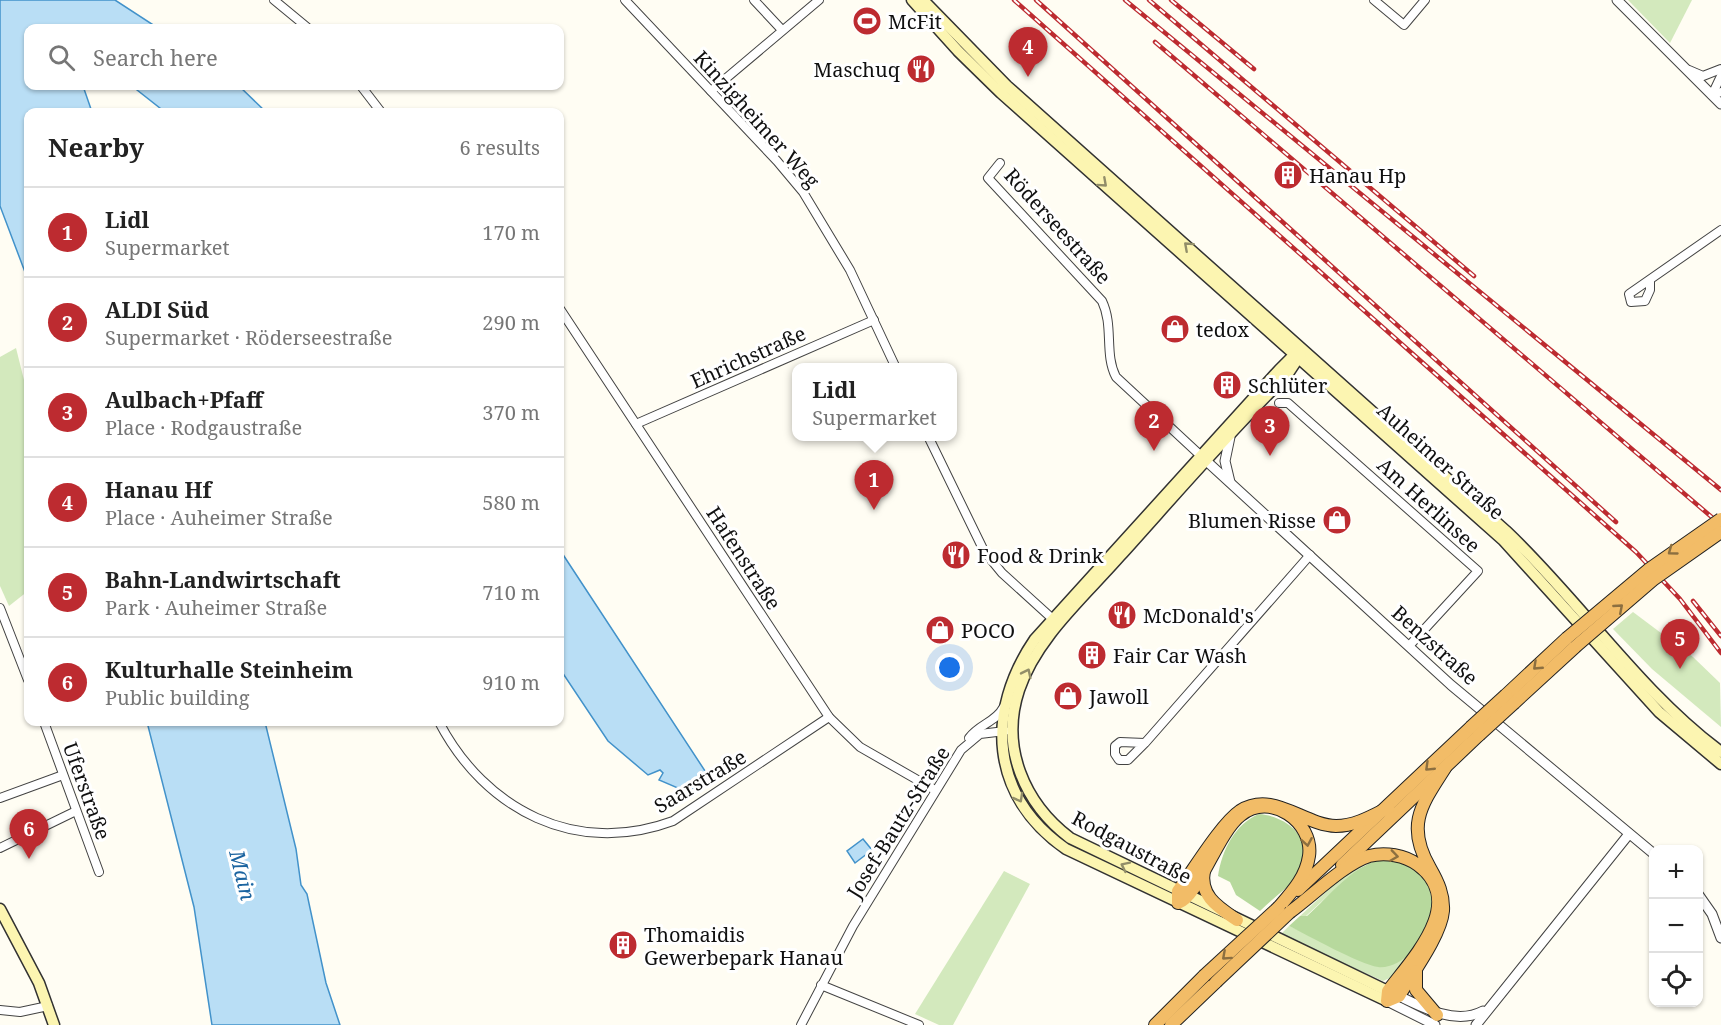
<!DOCTYPE html>
<html lang="en">
<head>
<meta charset="utf-8">
<style>
  :root { --surface:#fff; --page:#f6f6f6; --text:#222; --muted:#767676; --line:#e0e0e0; --accent:#bd2b30 }
  body { margin:0; font-family:"Noto Serif",serif; background:var(--page); color:var(--text) }
  .controls { position:absolute; right:18px; bottom:18px; display:grid; overflow:hidden; border-radius:12px; box-shadow:0 2px 4px #0004 }
  .controls button { width:54px; height:54px; display:grid; place-items:center; padding:0; border:0; border-bottom:2px solid var(--line); background:var(--surface); color:var(--text); font:30px sans-serif }
  .you { position:absolute; left:950px; top:668px; width:21px; height:21px; margin:-15px; border:4px solid #fff; border-radius:50%; background:#1a73e8; box-shadow:0 0 0 9px #1a73e833 }
  .badge { display:grid; place-items:center; width:39px; height:39px; border-radius:50%; background:var(--accent); color:#fff; font-size:20px; font-weight:700 }
  .pin { position:absolute; translate:-50% -50px; filter:drop-shadow(0 2px 3px #0008) }
  .pin::after { content:''; position:absolute; top:32px; width:21px; height:18px; background:inherit; clip-path:polygon(0 0,100% 0,50% 100%) }
  .popup { position:absolute; left:792px; top:363px; width:165px; height:78px; box-sizing:border-box; display:grid; place-content:center; border-radius:12px; background:var(--surface); filter:drop-shadow(0 2px 4px #0005); font-size:20px; white-space:nowrap; color:var(--muted) }
  .popup b { font-size:22px; color:var(--text) }
  .popup::after { content:''; position:absolute; left:50%; top:100%; margin-left:-12px; border:12px solid transparent; border-top-color:var(--surface) }
  .list { margin:0; padding:0; list-style:none }
  h2 { display:flex; justify-content:space-between; align-items:center; height:78px; margin:0; padding:0 24px; font-size:26px }
  h2 small { font-size:20px; font-weight:400; color:var(--muted) }
  .list li { display:grid; grid-template-columns:39px 1fr auto; gap:18px; align-items:center; box-sizing:border-box; height:90px; padding:0 24px; border-top:2px solid var(--line) }
  .list b { display:block; font-size:22px; white-space:nowrap }
  .list p { margin:0; font-size:20px; white-space:nowrap; color:var(--muted) }
  .list em { font-size:20px; font-style:normal; color:var(--muted) }
  .icon { flex:none; width:33px; height:33px; fill:none; stroke:currentColor; stroke-width:2; stroke-linecap:round; stroke-linejoin:round }
  .map { position:relative; flex:none; width:1721px; height:1025px; overflow:hidden }
  .search { position:absolute; background:var(--surface); box-shadow:0 2px 4px #0004; left:24px; top:24px; width:540px; height:66px; display:flex; align-items:center; gap:15px; box-sizing:border-box; padding:0 21px; border-radius:12px; color:var(--muted); font-size:22px }
  .panel { position:absolute; background:var(--surface); box-shadow:0 2px 4px #0004; left:24px; top:108px; width:540px; height:618px; border-radius:12px }
  .map>svg:first-child { display:block }
  .green { fill:#d3e9bd }
  .forest { fill:#b7d99d }
  .water { fill:#b9def5; stroke:#4292ca; stroke-width:1.5 }
  .lines { fill:none; stroke-linecap:round; stroke-linejoin:round }
  .minor-casing { stroke:#434343; stroke-width:10 }
  .tertiary-casing { stroke:#434343; stroke-width:11 }
  .secondary-casing { stroke:#323232; stroke-width:13 }
  .trunk-casing { stroke:#212121; stroke-width:14 }
  .minor { stroke:#fff; stroke-width:8 }
  .tertiary { stroke:#fff; stroke-width:9 }
  .secondary { stroke:#fcf5b1; stroke-width:10 }
  .trunk { stroke:#f2bc67; stroke-width:12 }
  .rail-casing { stroke:#bd2b30; stroke-width:4.5 }
  .rail { stroke:#fff; stroke-width:2; stroke-dasharray:7; stroke-linecap:butt }
  .trunk-bridge-casing { stroke:#212121; stroke-width:14; stroke-linecap:butt }
  .trunk-bridge { stroke:#f2bc67; stroke-width:12 }
  .oneway { stroke:#928e69 }
  .oneway2 { stroke:#8c6f40 }
  .labels { text-anchor:middle; dominant-baseline:central; stroke-width:6; stroke-linejoin:round; paint-order:stroke }
  .poi-label { font-size:20px; fill:#101010; stroke:#fff; text-anchor:start }
  .street-label { font-size:20px; fill:#101010; stroke:#fff }
  .water-label { font-size:21px; font-style:italic; fill:#1b64a0; stroke:#fff }
</style>
</head>
<body>
<div class="map">
<svg width="1721" height="1025" viewBox="0 0 1721 1025">
  <rect width="100%" height="100%" fill="#fffdf3"/>
  <g class="green">
    <path d="M1628,0H1692L1670,43Z"/>
    <path d="M16,348L28,396V591L9,606L0,586V357Z"/>
    <path d="M1633,612L1693,657L1720,683L1721,727L1652,669L1613,629Z"/>
    <path d="M1372,857L1431,884L1434,921L1392,977L1383,981L1280,935L1289,926L1379,967L1396,963L1405,957L1367,863L1347,878L1306,916H1300L1354,866Z"/>
    <path d="M1004,871L1030,884L953,1025H939L915,1014Z"/>
  </g>
  <g class="forest">
    <path d="M1259,814C1294,817 1319,847 1295,879C1285,890 1271,900 1260,911L1236,895L1230,882L1218,876C1222,850 1235,824 1259,814Z"/>
    <path d="M1382,859C1471,869 1422,972 1378,967C1359,964 1309,936 1289,926L1300,916H1307C1331,895 1350,867 1382,859Z"/>
  </g>
  <g class="water">
    <path d="M0,0H115L158,28H28V86H83L92,112H28V280L0,206Z"/>
    <path d="M132,86H239L266,112H165Z"/>
    <path d="M560,550L709,777L687,792L659,780L663,773L660,770L648,775L608,741L560,669Z"/>
    <path d="M147,722H265L296,849L301,885L307,894L326,983L340,1025H212L194,907Z"/>
    <path d="M863,839L872,850L855,863L847,851Z"/>
  </g>
  <g class="lines">
    <g class="minor-casing">
      <g id="minor">
        <path d="M274,0L308,28"/>
        <path d="M625,0L777,161L803,192L850,270L896,368"/>
        <path d="M754,0L782,30"/>
        <path d="M1374,0L1404,25L1425,0"/>
        <path d="M1689,70L1703,76L1721,69"/>
        <path d="M361,86L381,112"/>
        <path d="M711,91L819,0"/>
        <path d="M1712,95L1721,76"/>
        <path d="M1712,95L1721,92"/>
        <path d="M1000,163L988,178L1102,301C1114,326 1104,354 1116,377L1200,455"/>
        <path d="M1650,280V290L1645,301L1631,302L1629,294L1721,230"/>
        <path d="M560,309L829,717L860,747L935,790"/>
        <path d="M1279,403H1288L1478,571L1409,646"/>
        <path d="M636,424L874,320"/>
        <path d="M928,436L984,551L1002,573L1056,622"/>
        <path d="M0,608L28,680"/>
        <path d="M44,722L99,872"/>
        <path d="M439,722C485,810 576,857 673,821L829,717"/>
        <path d="M969,738C979,724 996,722 1003,708"/>
        <path d="M1145,743L1128,760H1119L1115,754V746L1120,742L1145,743L1310,555"/>
        <path d="M0,798L63,775"/>
        <path d="M0,848L76,811"/>
        <path d="M821,985L919,1025"/>
        <path d="M0,1010L20,1012L48,1006"/>
        <path d="M801,1025L853,926L961,750L980,734L1005,731"/>
      </g>
    </g>
    <g class="tertiary-casing">
      <g id="tertiary">
        <path d="M1617,0L1721,104"/>
        <path d="M1230,437L1225,461L1230,482"/>
        <path d="M1202,457L1451,685L1654,854"/>
        <path d="M1698,894L1712,914L1721,938"/>
        <path d="M1399,996C1425,1009 1457,1025 1483,1011"/>
        <path d="M1387,1001L1435,1025"/>
        <path d="M1476,1025L1629,834"/>
      </g>
    </g>
    <g class="secondary-casing">
      <g id="secondary">
        <path d="M912,0L958,51L1001,93L1503,540L1659,712L1721,764"/>
        <path d="M923,0L1007,86L1506,531C1581,602 1638,690 1721,752"/>
        <path d="M1297,352L1295,363L1287,375C1229,432 1175,495 1120,556C1085,596 1036,638 1019,690C1000,747 1024,803 1070,838L1394,994"/>
        <path d="M1301,355L1291,358L1279,370L1035,639C985,712 990,796 1066,849L1387,1001"/>
        <path d="M0,909L39,983L54,1025"/>
      </g>
    </g>
    <g class="trunk-casing">
      <g id="trunk">
        <path d="M1506,695L1567,638"/>
        <path d="M1514,703L1575,647"/>
        <path d="M1342,865L1479,735"/>
        <path d="M1204,870C1199,896 1218,907 1237,920"/>
        <path d="M1298,890L1471,727"/>
        <path d="M1279,907C1292,892 1306,877 1309,856C1314,822 1270,791 1241,815C1217,833 1199,896 1178,903V891C1193,871 1221,824 1240,811C1273,790 1303,825 1336,826C1355,826 1372,816 1388,808"/>
        <path d="M1290,912C1312,896 1344,864 1369,856C1385,852 1405,855 1418,865C1468,902 1413,958 1388,991L1387,1001L1399,996C1412,974 1441,935 1443,911C1444,895 1438,882 1430,868C1405,825 1422,804 1445,768"/>
        <path d="M1416,971V990L1437,1015"/>
        <path d="M1155,1025L1204,976"/>
        <path d="M1171,1025L1216,982"/>
      </g>
    </g>
    <use href="#minor" class="minor"/>
    <use href="#tertiary" class="tertiary"/>
    <use href="#secondary" class="secondary"/>
    <use href="#trunk" class="trunk"/>
    <g class="rail-casing">
      <g id="rail">
        <path d="M1014,0L1636,552L1680,599L1721,653"/>
        <path d="M1036,0L1616,522"/>
        <path d="M1125,0L1721,490"/>
        <path d="M1149,0L1474,276"/>
        <path d="M1171,0L1254,69"/>
        <path d="M1155,42L1721,525"/>
        <path d="M1693,601L1721,636"/>
      </g>
    </g>
    <use href="#rail" class="rail"/>
    <g class="trunk-bridge-casing">
      <g id="trunk-bridge">
        <path d="M1567,638L1648,570L1721,519"/>
        <path d="M1575,647L1654,579L1721,532"/>
        <path d="M1471,727L1506,695"/>
        <path d="M1479,735L1514,703"/>
        <path d="M1204,976L1279,907"/>
        <path d="M1216,982L1290,912"/>
      </g>
    </g>
    <use href="#trunk-bridge" class="trunk-bridge"/>
  </g>
  <defs><path id="oneway-chevron" d="M-2-3.5L2.5 0L-2 3.5" fill="none" stroke-width="1.6" stroke-linecap="round" stroke-linejoin="round" transform="scale(1.5)"/></defs>
  <g class="oneway">
    <use href="#oneway-chevron" transform="translate(1103 183) rotate(42)"/>
    <use href="#oneway-chevron" transform="translate(1188 246) rotate(-138)"/>
    <use href="#oneway-chevron" transform="translate(1027 673) rotate(-64)"/>
    <use href="#oneway-chevron" transform="translate(1019 798) rotate(61)"/>
    <use href="#oneway-chevron" transform="translate(1125 866) rotate(-154)"/>
  </g>
  <g class="oneway2">
    <use href="#oneway-chevron" transform="translate(1672 551) rotate(144)"/>
    <use href="#oneway-chevron" transform="translate(1619 608) rotate(-41)"/>
    <use href="#oneway-chevron" transform="translate(1537 666) rotate(137)"/>
    <use href="#oneway-chevron" transform="translate(1429 767) rotate(136)"/>
    <use href="#oneway-chevron" transform="translate(1307 842) rotate(80)"/>
    <use href="#oneway-chevron" transform="translate(1394 856) rotate(8)"/>
    <use href="#oneway-chevron" transform="translate(1226 956) rotate(138)"/>
  </g>
  <defs>
    <g id="stadium-disc" transform="scale(1.5)"><circle r="9.5" fill="#bd2b30" stroke="#fff"/><path d="M0-5a6.5 5 0 1 0 0 10a6.5 5 0 1 0 0-10ZM-3.5-1.8h7v3.6h-7Z" fill="#fff"/></g>
    <g id="restaurant-disc" transform="scale(1.5)"><circle r="9.5" fill="#bd2b30" stroke="#fff"/><path d="M-5-6h1v4h1v-4h1v4h1v-4h1v5L-1.5 .5V6h-2V.5L-5-1ZM5-6V6H3V1.5H1.5Q1.5-4 5-6Z" fill="#fff"/></g>
    <g id="building-disc" transform="scale(1.5)"><circle r="9.5" fill="#bd2b30" stroke="#fff"/><path d="M-4-6H4V6H1V3H-1V6H-4ZM-2.5-4.3h1.7v1.8h-1.7ZM.8-4.3h1.7v1.8H.8ZM-2.5-1h1.7V.8h-1.7ZM.8-1h1.7V.8H.8Z" fill="#fff"/></g>
    <g id="shop-disc" transform="scale(1.5)"><circle r="9.5" fill="#bd2b30" stroke="#fff"/><path d="M-5-2.5h2.3a2.7 3.5 0 0 1 5.4 0H5L5.5 6h-11ZM-1.5-2.5h3a1.5 2.3 0 0 0-3 0Z" fill="#fff"/></g>
  </defs>
  <g fill-rule="evenodd">
    <use href="#stadium-disc" x="867" y="21"/>
    <use href="#restaurant-disc" x="921" y="69"/>
    <use href="#building-disc" x="1288" y="175"/>
    <use href="#shop-disc" x="1175" y="329"/>
    <use href="#building-disc" x="1227" y="385"/>
    <use href="#shop-disc" x="1337" y="520"/>
    <use href="#restaurant-disc" x="956" y="555"/>
    <use href="#restaurant-disc" x="1122" y="615"/>
    <use href="#shop-disc" x="940" y="630"/>
    <use href="#building-disc" x="1092" y="655"/>
    <use href="#shop-disc" x="1068" y="696"/>
    <use href="#building-disc" x="623" y="945"/>
  </g>
  <g class="labels">
    <g class="poi-label">
      <text x="888" y="21">McFit</text>
      <text x="900" y="69" text-anchor="end">Maschuq</text>
      <text x="1309" y="175">Hanau Hp</text>
      <text x="1196" y="329">tedox</text>
      <text x="1248" y="385">Schlüter</text>
      <text x="1316" y="520" text-anchor="end">Blumen Risse</text>
      <text x="977" y="555">Food &amp; Drink</text>
      <text x="1143" y="615">McDonald's</text>
      <text x="961" y="630">POCO</text>
      <text x="1113" y="655">Fair Car Wash</text>
      <text x="1089" y="696">Jawoll</text>
      <text x="644" y="934">Thomaidis<tspan x="644" dy="23">Gewerbepark Hanau</tspan></text>
    </g>
    <g class="street-label">
      <text transform="translate(757 119) rotate(48)">Kinzigheimer Weg</text>
      <text transform="translate(1058 226) rotate(48)">Röderseestraße</text>
      <text transform="translate(748 357) rotate(-24)">Ehrichstraße</text>
      <text transform="translate(1441 461) rotate(42)">Auheimer Straße</text>
      <text transform="translate(1429 505) rotate(42)">Am Herlinsee</text>
      <text transform="translate(744 558) rotate(57)">Hafenstraße</text>
      <text transform="translate(1435 645) rotate(42)">Benzstraße</text>
      <text transform="translate(700 781) rotate(-31)">Saarstraße</text>
      <text transform="translate(87 791) rotate(70)">Uferstraße</text>
      <text transform="translate(898 822) rotate(-58)">Josef-Bautz-Straße</text>
      <text transform="translate(1132 847) rotate(28)">Rodgaustraße</text>
    </g>
    <g class="water-label">
      <text transform="translate(243 875) rotate(76)">Main</text>
    </g>
  </g>
</svg>
<div class="controls">
<button>+</button>
<button>−</button>
<button><svg class="icon" aria-label="locate" viewBox="0 0 24 24"><circle cx="12" cy="12" r="6"/><path d="M12 2v4M12 18v4M2 12h4M18 12h4"/></svg></button>
</div>
<div class="you"></div>
<div class="pin badge" style="left:874px;top:510px">1</div>
<div class="popup"><b>Lidl</b>Supermarket</div>
<div class="pin badge" style="left:1154px;top:451px">2</div>
<div class="pin badge" style="left:1270px;top:456px">3</div>
<div class="pin badge" style="left:1028px;top:77px">4</div>
<div class="pin badge" style="left:1680px;top:669px">5</div>
<div class="pin badge" style="left:29px;top:859px">6</div>
<div class="search"><svg class="icon" aria-label="search" viewBox="0 0 24 24"><circle cx="10" cy="10" r="6"/><path d="M15 15l6 6"/></svg>Search here</div>
<section class="panel">
<h2>Nearby<small>6 results</small></h2>
<ul class="list">
<li><span class="badge">1</span><div><b>Lidl</b><p>Supermarket</p></div><em>170 m</em></li>
<li><span class="badge">2</span><div><b>ALDI Süd</b><p>Supermarket · Röderseestraße</p></div><em>290 m</em></li>
<li><span class="badge">3</span><div><b>Aulbach+Pfaff</b><p>Place · Rodgaustraße</p></div><em>370 m</em></li>
<li><span class="badge">4</span><div><b>Hanau Hf</b><p>Place · Auheimer Straße</p></div><em>580 m</em></li>
<li><span class="badge">5</span><div><b>Bahn-Landwirtschaft</b><p>Park · Auheimer Straße</p></div><em>710 m</em></li>
<li><span class="badge">6</span><div><b>Kulturhalle Steinheim</b><p>Public building</p></div><em>910 m</em></li>
</ul>
</section>
</div>
</body>
</html>
